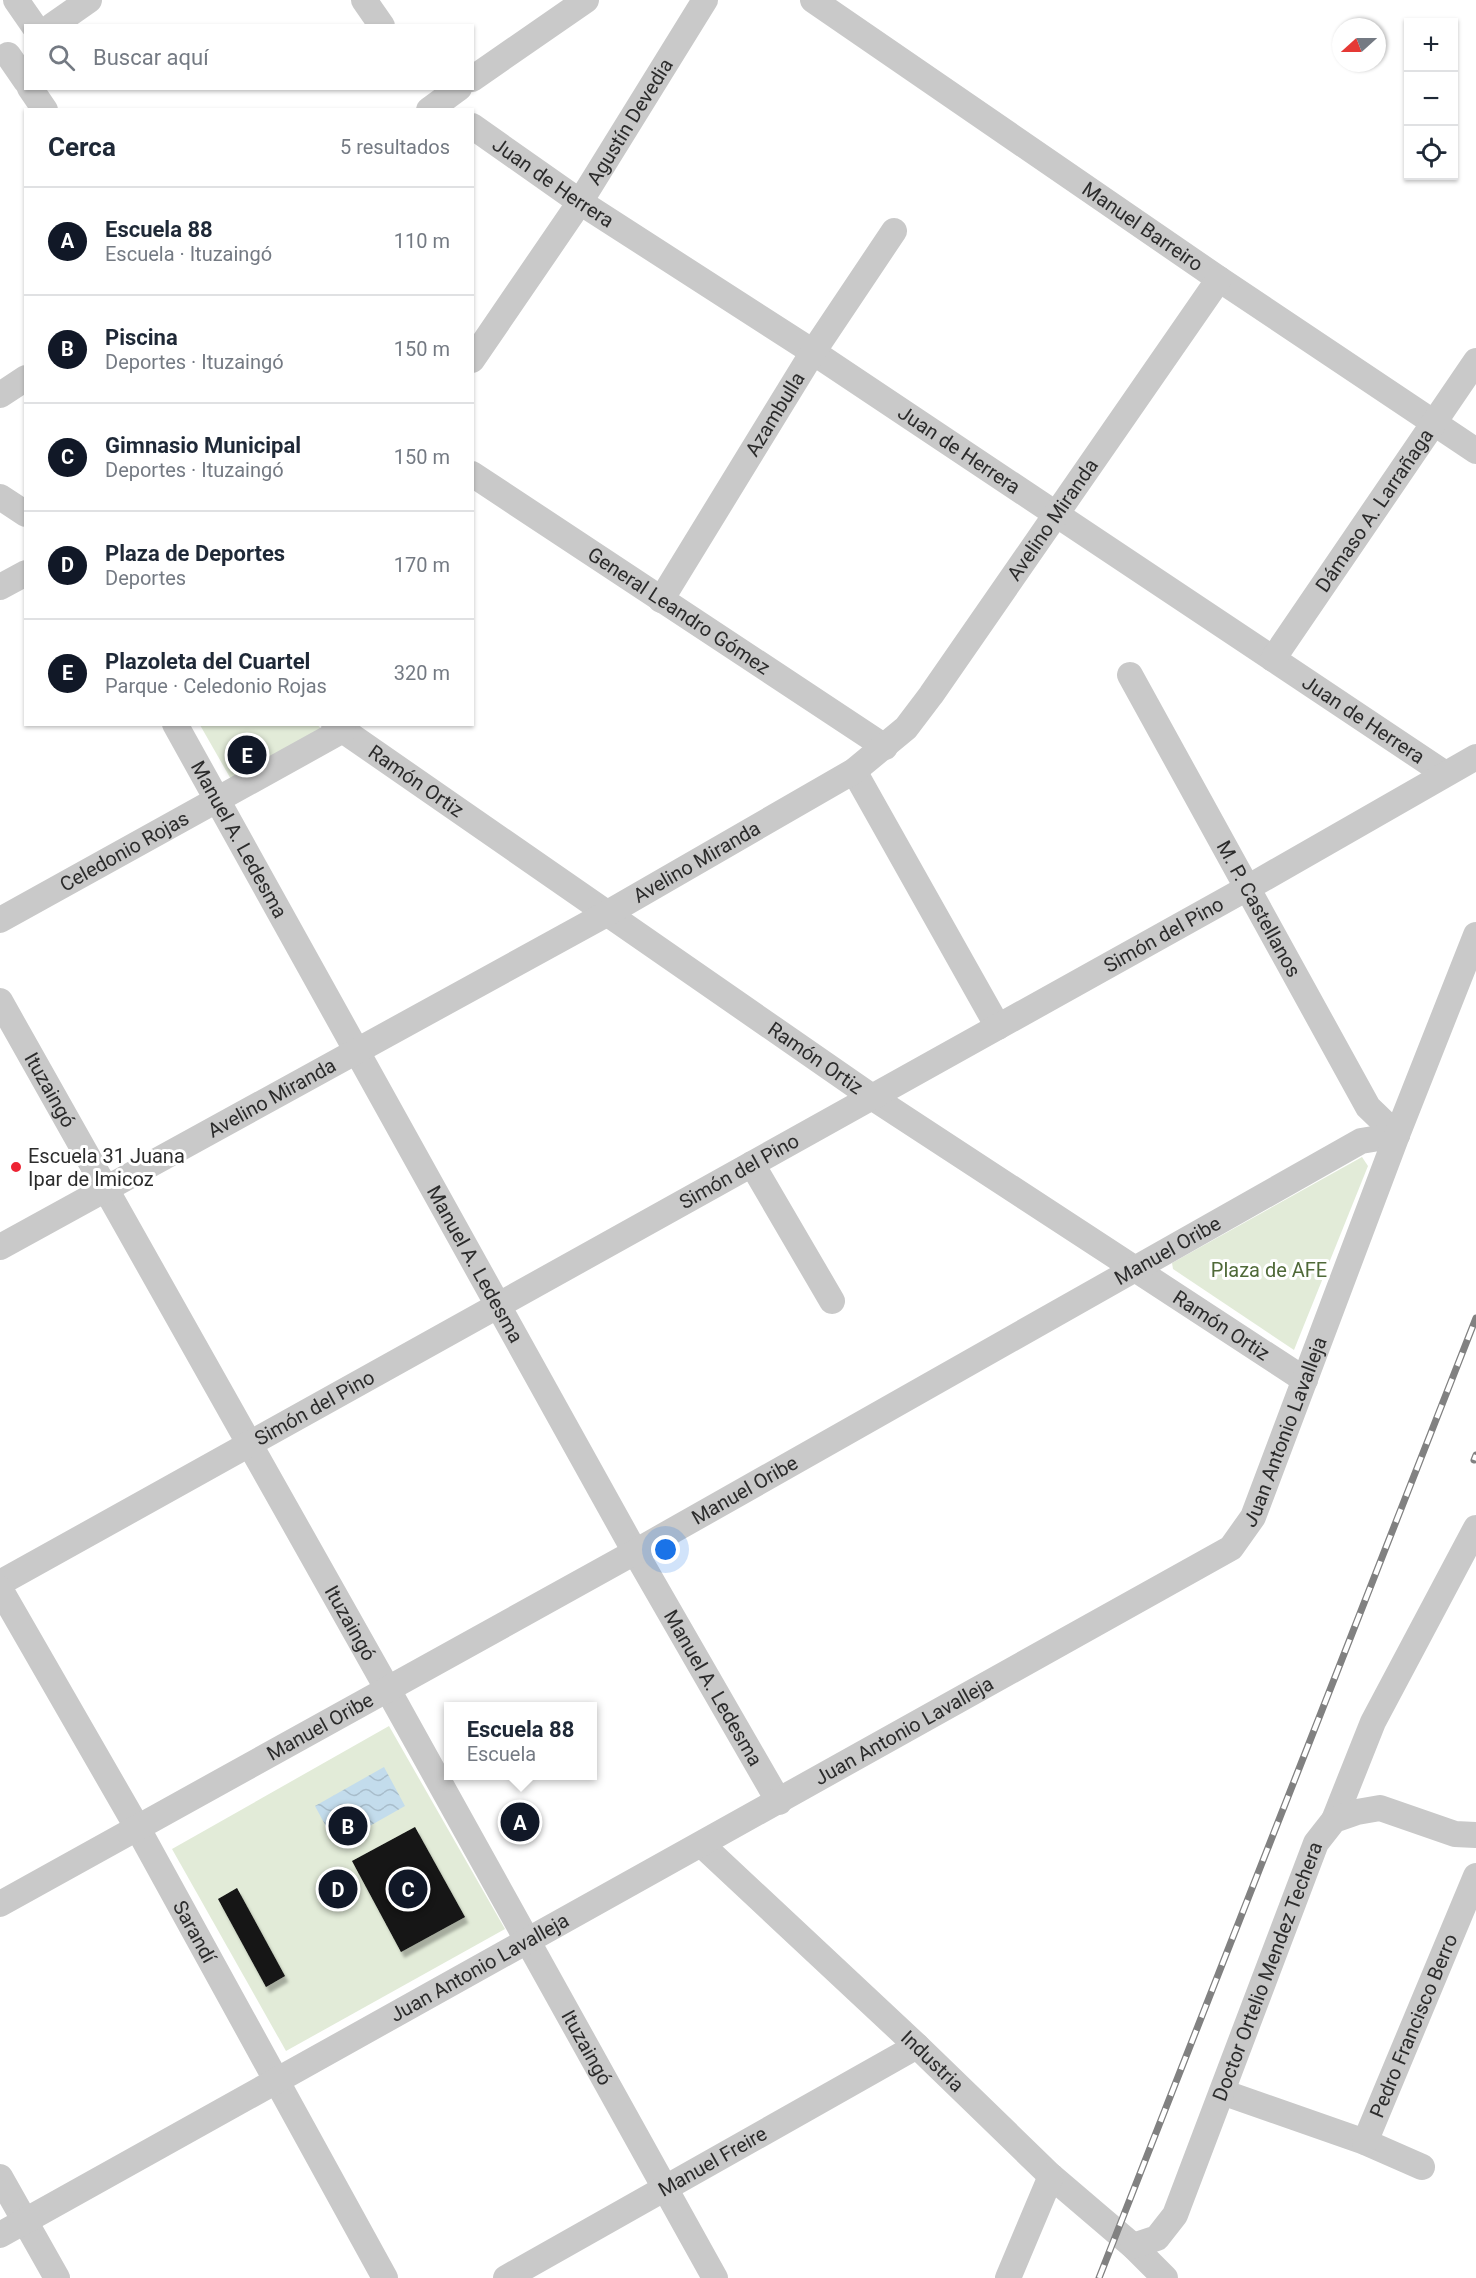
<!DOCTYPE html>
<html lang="es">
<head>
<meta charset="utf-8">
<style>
  :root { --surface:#fff; --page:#f2f2f3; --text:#1f2937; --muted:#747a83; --line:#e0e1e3; --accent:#111827 }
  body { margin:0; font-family:Roboto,sans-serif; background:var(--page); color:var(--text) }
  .controls { position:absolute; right:18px; top:18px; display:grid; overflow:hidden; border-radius:0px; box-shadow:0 2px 4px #0004 }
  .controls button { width:54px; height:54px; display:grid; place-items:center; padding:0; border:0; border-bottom:2px solid var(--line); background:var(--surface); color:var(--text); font:30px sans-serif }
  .compass { position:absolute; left:1332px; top:18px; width:54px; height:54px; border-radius:50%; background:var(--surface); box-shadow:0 2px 4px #0004; rotate:249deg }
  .you { position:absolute; left:666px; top:1550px; width:21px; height:21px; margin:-15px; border:4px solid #fff; border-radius:50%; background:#1a73e8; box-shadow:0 0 0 9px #1a73e833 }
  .badge { display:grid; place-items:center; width:39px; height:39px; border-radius:50%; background:var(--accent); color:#fff; font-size:20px; font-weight:700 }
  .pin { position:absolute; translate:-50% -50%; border:3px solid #fff; box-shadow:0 2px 6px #0006 }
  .popup { position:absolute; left:444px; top:1702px; width:153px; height:78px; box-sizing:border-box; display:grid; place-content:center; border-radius:0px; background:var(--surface); filter:drop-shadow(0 2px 4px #0005); font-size:20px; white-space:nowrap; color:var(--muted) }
  .popup b { font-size:22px; color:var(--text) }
  .popup::after { content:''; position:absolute; left:50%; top:100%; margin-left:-12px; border:12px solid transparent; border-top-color:var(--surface) }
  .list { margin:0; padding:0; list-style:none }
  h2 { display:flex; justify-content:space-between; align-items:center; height:78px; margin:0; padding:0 24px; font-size:26px }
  h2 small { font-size:20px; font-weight:400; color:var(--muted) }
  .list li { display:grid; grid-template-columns:39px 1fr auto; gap:18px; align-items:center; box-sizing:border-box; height:108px; padding:0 24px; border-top:2px solid var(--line) }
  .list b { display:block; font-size:22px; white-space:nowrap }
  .list p { margin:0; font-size:20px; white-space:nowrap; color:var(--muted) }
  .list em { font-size:20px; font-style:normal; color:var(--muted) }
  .icon { flex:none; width:33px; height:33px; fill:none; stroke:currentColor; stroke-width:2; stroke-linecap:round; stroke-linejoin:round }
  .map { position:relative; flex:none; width:1476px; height:2278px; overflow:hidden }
  .search { position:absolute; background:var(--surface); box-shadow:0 2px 4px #0004; left:24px; top:24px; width:450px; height:66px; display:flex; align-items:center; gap:15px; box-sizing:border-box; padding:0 21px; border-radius:0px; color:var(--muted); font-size:22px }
  .panel { position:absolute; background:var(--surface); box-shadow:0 2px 4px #0004; left:24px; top:108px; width:450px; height:618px; border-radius:0px }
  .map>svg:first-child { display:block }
  .green { fill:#e2ebd8 }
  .water { fill:url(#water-waves) }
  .building { fill:#131313; filter:url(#shadow) }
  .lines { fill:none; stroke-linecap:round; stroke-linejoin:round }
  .minor { stroke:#c9c9c9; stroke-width:26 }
  .rail-casing { stroke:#818181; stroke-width:7 }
  .rail { stroke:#fff; stroke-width:4.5; stroke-dasharray:14; stroke-linecap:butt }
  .poi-dot { fill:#ed2333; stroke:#fff; stroke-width:2 }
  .labels { text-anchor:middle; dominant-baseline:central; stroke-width:6; stroke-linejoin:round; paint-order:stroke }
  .street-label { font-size:20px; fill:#2c2c2c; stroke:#fff }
  .poi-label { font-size:20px; fill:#2c2c2c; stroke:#fff; text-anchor:start }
  .park-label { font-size:20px; fill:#4f6938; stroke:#fff }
</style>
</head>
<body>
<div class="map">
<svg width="1476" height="2278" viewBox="0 0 1476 2278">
  <defs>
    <pattern id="water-waves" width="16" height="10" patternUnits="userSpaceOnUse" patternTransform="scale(1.5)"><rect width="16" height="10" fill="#c3dcec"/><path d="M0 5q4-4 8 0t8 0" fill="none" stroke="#a8bdcb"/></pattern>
    <filter id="shadow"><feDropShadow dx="3.5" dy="6" stdDeviation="1.5" flood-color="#0004"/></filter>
  </defs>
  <rect width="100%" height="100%" fill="#fff"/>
  <g class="green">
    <path d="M316,724L322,729L232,781L200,725Z"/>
    <path d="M1362,1157L1368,1166L1294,1350L1173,1269L1172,1263Z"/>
    <path d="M389,1726L505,1929L286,2051L172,1849Z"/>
  </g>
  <path class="water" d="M384,1767L405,1806L336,1845L315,1806Z"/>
  <g class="building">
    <path d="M415,1827L465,1917L401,1952L352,1861Z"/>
    <path d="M237,1888L285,1976L266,1987L218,1899Z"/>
  </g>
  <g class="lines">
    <g class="minor">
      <path d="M16,0L34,26"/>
      <path d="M364,0L382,26"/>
      <path id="s1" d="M813,0L1219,279L1476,451"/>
      <path d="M52,26L89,0"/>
      <path d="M8,55L26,81"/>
      <path d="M472,79L586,0"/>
      <path d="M30,88L45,110"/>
      <path d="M429,110L459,88"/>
      <path id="s2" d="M472,126L580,202L813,352L1444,773"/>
      <path id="s3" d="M472,360L580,202L705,0"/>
      <path d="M0,395L26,378"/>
      <path id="s4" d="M472,474L885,747"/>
      <path d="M0,497L26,514"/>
      <path d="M0,587L26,573"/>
      <path id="s5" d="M661,600L813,352L894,231"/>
      <path id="s6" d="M1273,659L1476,361"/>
      <path id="s7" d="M1130,675L1368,1107L1397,1135"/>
      <path id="s8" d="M175,724L635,1552L779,1802"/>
      <path id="s9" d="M334,724L872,1097L1305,1380"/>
      <path d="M854,771L998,1027"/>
      <path id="s10" d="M0,920L343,730"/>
      <path id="s11" d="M0,1001L387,1688L715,2278"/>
      <path d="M752,1164L832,1301"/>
      <path id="s12" d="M0,1247L608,913L854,771L906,728L931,695L1219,279"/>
      <path id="s13" d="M0,1583L1249,887L1476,757"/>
      <path id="s14" d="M0,1589L137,1827L385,2278"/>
      <path d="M1334,1820L1373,1722L1476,1528"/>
      <path id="s15" d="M702,1845L917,2046L1051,2176L1133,2246L1165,2278"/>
      <path id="s16" d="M0,1904L635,1552L1361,1141L1397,1135"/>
      <path d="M1222,2092L1365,2142L1422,2167"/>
      <path id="s17" d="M1365,2142L1476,1876"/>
      <path d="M0,2177L57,2278"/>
      <path id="s18" d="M0,2235L1231,1548L1253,1517L1397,1135L1476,935"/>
      <path id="s19" d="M1133,2246L1157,2238L1175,2215L1316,1843L1334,1820L1357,1812L1380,1808L1455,1834L1476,1835"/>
      <path id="s20" d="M506,2278L917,2046"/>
      <path d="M1008,2278L1051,2176"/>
    </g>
    <g class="rail-casing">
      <g id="rail">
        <path d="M1474,1460L1476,1455"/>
        <path d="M1099,2278L1476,1318"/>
      </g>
    </g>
    <use href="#rail" class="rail"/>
  </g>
  <circle class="poi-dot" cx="16" cy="1167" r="6"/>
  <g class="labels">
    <g class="street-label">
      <text stroke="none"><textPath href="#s3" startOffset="286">Agustín Devedia</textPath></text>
      <text stroke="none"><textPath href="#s2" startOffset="99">Juan de Herrera</textPath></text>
      <text stroke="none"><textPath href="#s1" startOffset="400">Manuel Barreiro</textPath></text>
      <text stroke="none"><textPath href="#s5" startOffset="218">Azambulla</textPath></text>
      <text stroke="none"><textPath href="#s2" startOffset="585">Juan de Herrera</textPath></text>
      <text stroke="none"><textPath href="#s6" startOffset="180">Dámaso A. Larrañaga</textPath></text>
      <text stroke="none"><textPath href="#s12" startOffset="1300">Avelino Miranda</textPath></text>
      <text stroke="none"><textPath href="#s4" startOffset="248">General Leandro Gómez</textPath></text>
      <text stroke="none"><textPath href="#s2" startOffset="1071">Juan de Herrera</textPath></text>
      <text stroke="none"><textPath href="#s9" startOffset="100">Ramón Ortiz</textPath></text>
      <text stroke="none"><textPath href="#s8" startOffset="132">Manuel A. Ledesma</textPath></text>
      <text stroke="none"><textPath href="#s10" startOffset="142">Celedonio Rojas</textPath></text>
      <text stroke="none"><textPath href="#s12" startOffset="796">Avelino Miranda</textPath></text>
      <text stroke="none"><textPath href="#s7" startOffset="267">M. P. Castellanos</textPath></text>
      <text stroke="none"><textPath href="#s13" startOffset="1332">Simón del Pino</textPath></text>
      <text stroke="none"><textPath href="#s9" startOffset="586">Ramón Ortiz</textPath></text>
      <text stroke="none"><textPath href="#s11" startOffset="102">Ituzaingó</textPath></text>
      <text stroke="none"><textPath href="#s12" startOffset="310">Avelino Miranda</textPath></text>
      <text stroke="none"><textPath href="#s13" startOffset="846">Simón del Pino</textPath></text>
      <text stroke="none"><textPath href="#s16" startOffset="1338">Manuel Oribe</textPath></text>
      <text stroke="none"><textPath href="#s8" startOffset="618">Manuel A. Ledesma</textPath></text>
      <text stroke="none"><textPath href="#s9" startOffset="1072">Ramón Ortiz</textPath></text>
      <text stroke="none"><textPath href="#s13" startOffset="360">Simón del Pino</textPath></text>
      <text stroke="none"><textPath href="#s18" startOffset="1539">Juan Antonio Lavalleja</textPath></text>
      <text stroke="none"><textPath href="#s16" startOffset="852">Manuel Oribe</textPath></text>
      <text stroke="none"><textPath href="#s11" startOffset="714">Ituzaingó</textPath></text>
      <text stroke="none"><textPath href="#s8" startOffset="1104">Manuel A. Ledesma</textPath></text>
      <text stroke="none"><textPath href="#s16" startOffset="366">Manuel Oribe</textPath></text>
      <text stroke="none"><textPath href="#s18" startOffset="1035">Juan Antonio Lavalleja</textPath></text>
      <text stroke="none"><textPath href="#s14" startOffset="394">Sarandí</textPath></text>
      <text stroke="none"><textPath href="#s18" startOffset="549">Juan Antonio Lavalleja</textPath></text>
      <text stroke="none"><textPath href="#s19" startOffset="315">Doctor Ortelio Mendez Techera</textPath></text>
      <text stroke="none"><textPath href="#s17" startOffset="126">Pedro Francisco Berro</textPath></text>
      <text stroke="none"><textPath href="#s11" startOffset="1200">Ituzaingó</textPath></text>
      <text stroke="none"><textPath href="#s15" startOffset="316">Industria</textPath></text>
      <text stroke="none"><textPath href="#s20" startOffset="237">Manuel Freire</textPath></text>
    </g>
    <g class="poi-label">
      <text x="28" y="1156">Escuela 31 Juana<tspan x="28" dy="23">Ipar de Imicoz</tspan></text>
    </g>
    <g class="park-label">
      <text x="1269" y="1270">Plaza de AFE</text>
    </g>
  </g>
</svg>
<div class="controls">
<button>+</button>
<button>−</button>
<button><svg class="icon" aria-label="locate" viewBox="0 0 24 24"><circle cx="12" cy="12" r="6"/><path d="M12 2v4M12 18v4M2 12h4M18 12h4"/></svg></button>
</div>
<svg class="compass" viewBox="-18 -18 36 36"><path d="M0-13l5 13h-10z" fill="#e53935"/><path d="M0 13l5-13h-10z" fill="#747a83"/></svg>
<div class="you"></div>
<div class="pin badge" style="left:520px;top:1822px">A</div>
<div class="popup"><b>Escuela 88</b>Escuela</div>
<div class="pin badge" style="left:348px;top:1826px">B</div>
<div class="pin badge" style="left:408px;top:1889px">C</div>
<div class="pin badge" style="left:338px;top:1889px">D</div>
<div class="pin badge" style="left:247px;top:755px">E</div>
<div class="search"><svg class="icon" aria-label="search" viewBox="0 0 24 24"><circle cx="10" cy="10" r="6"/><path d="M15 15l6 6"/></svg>Buscar aquí</div>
<section class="panel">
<h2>Cerca<small>5 resultados</small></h2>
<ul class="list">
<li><span class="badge">A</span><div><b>Escuela 88</b><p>Escuela · Ituzaingó</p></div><em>110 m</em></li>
<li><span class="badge">B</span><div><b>Piscina</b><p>Deportes · Ituzaingó</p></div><em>150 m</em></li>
<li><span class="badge">C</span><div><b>Gimnasio Municipal</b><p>Deportes · Ituzaingó</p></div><em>150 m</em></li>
<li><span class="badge">D</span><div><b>Plaza de Deportes</b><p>Deportes</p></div><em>170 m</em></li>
<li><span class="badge">E</span><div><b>Plazoleta del Cuartel</b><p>Parque · Celedonio Rojas</p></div><em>320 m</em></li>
</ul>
</section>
</div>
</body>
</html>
